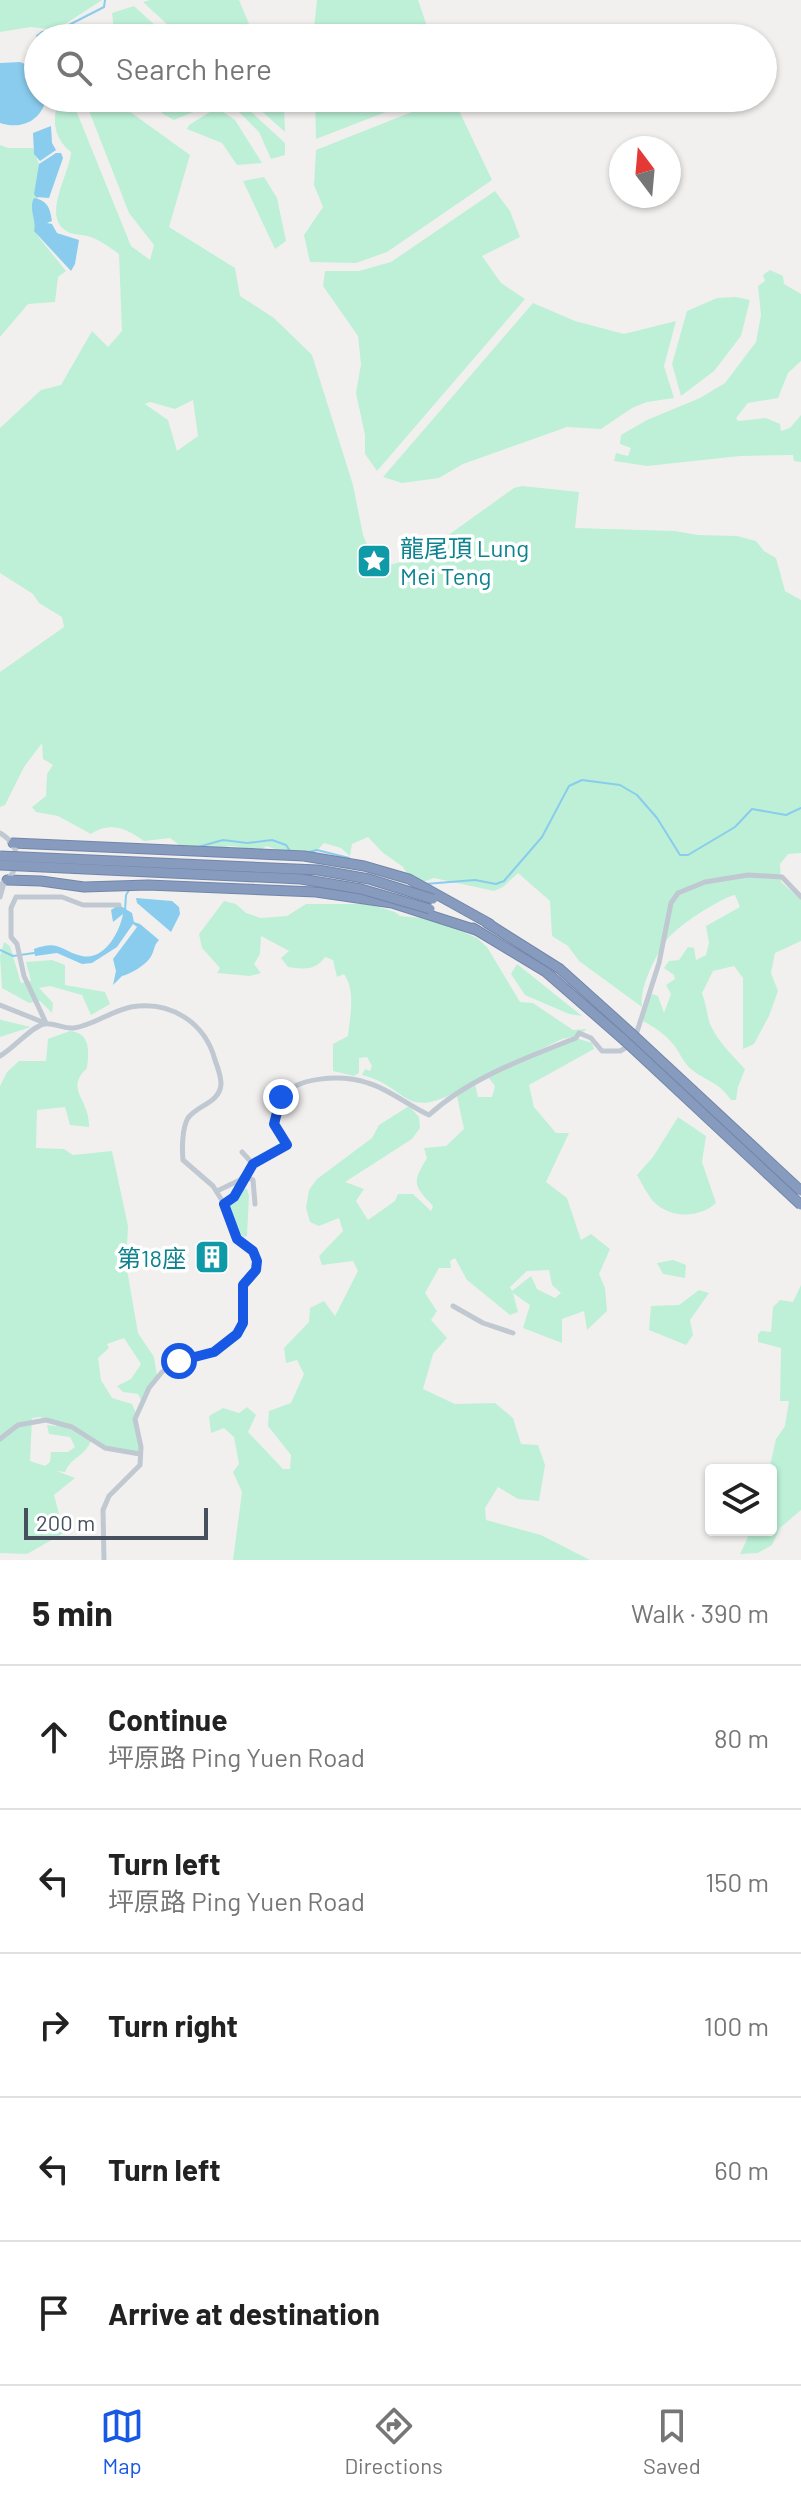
<!DOCTYPE html>
<html lang="en">
<head>
<meta charset="utf-8">
<style>
  :root { --surface:#fff; --page:#f2f2f2; --text:#222; --muted:#767676; --line:#e0e0e0; --accent:#1758e4 }
  body { margin:0; font-family:Barlow,"Noto Sans SC",sans-serif; background:var(--page); color:var(--text) }
  .controls { position:absolute; right:24px; bottom:24px; display:grid; overflow:hidden; border-radius:8px; box-shadow:0 2px 6px #0004 }
  .controls button { width:72px; height:72px; display:grid; place-items:center; padding:0; border:0; border-bottom:2px solid var(--line); background:var(--surface); color:var(--text); font:40px sans-serif }
  .compass { position:absolute; left:609px; top:136px; width:72px; height:72px; border-radius:50%; background:var(--surface); box-shadow:0 2px 6px #0004; rotate:344deg }
  .scale { position:absolute; left:24px; bottom:20px; width:184px; box-sizing:border-box; padding-left:8px; border:4px solid #47505d; border-top:0; font-size:22px; line-height:28px; white-space:nowrap; color:#47505d; -webkit-text-stroke:6px #fff; paint-order:stroke }
  .stop { position:absolute; width:24px; height:24px; margin:-18px; border:6px solid #1758e4; border-radius:50%; background:#fff }
  .stop.end { background:#1758e4; border-color:#fff; box-shadow:0 2px 8px #0008 }
  .list { margin:0; padding:0; list-style:none }
  h2 { display:flex; justify-content:space-between; align-items:center; height:104px; margin:0; padding:0 32px; font-size:34px }
  h2 small { font-size:26px; font-weight:400; color:var(--muted) }
  .list li { display:grid; grid-template-columns:52px 1fr auto; gap:24px; align-items:center; box-sizing:border-box; height:144px; padding:0 32px; border-top:2px solid var(--line) }
  .list b { display:block; font-size:30px; white-space:nowrap }
  .list p { margin:0; font-size:26px; white-space:nowrap; color:var(--muted) }
  .list em { font-size:26px; font-style:normal; color:var(--muted) }
  .icon { flex:none; width:44px; height:44px; fill:none; stroke:currentColor; stroke-width:2; stroke-linecap:round; stroke-linejoin:round }
  .map { position:relative; flex:none; width:801px; height:1560px; overflow:hidden }
  .search { position:absolute; background:var(--surface); box-shadow:0 2px 6px #0004; left:24px; right:24px; top:24px; height:88px; display:flex; align-items:center; gap:20px; box-sizing:border-box; padding:0 28px; border-radius:44px; color:var(--muted); font-size:30px }
  .sheet { height:824px; background:var(--surface) }
  nav { display:flex; justify-content:space-around; align-items:center; box-sizing:border-box; height:112px; border-top:2px solid var(--line); background:var(--surface); font-size:22px; color:var(--muted) }
  nav a { display:grid; justify-items:center; gap:4px }
  nav .on { color:var(--accent) }
  .map>svg:first-child { display:block }
  .green { fill:#bdf0d7; fill-rule:evenodd }
  .water { fill:#8acced }
  .lines { fill:none; stroke-linecap:round; stroke-linejoin:round }
  .stream { stroke:#8acced; stroke-width:2 }
  .highway-casing { stroke:#7286aa; stroke-width:11 }
  .street { stroke:#c0c8d1; stroke-width:5 }
  .highway { stroke:#879bbf; stroke-width:9 }
  .highway-bridge-casing { stroke:#7286aa; stroke-width:11; stroke-linecap:butt }
  .highway-bridge { stroke:#879bbf; stroke-width:9 }
  .route { stroke:#1758e4; stroke-width:10 }
  .labels { text-anchor:middle; dominant-baseline:central; stroke-width:7; stroke-linejoin:round; paint-order:stroke }
  .culture-label { font-size:24px; fill:#0d838f; stroke:#fff; text-anchor:start }
</style>
</head>
<body>
<div class="map">
<svg width="801" height="1560" viewBox="0 0 801 1560">
  <rect width="100%" height="100%" fill="#f2f0ef"/>
  <g class="green">
    <path d="M0,0H102L56,30L31,27L0,32Z"/>
    <path d="M150,0H239L255,38H182L143,2Z"/>
    <path d="M317,0H418L431,38H313Z"/>
    <path d="M134,6L169,38H115L112,13Z"/>
    <path d="M58,98H71L131,246L150,260L154,245L129,213L84,98H111L190,155L169,227L235,268L240,296L274,318L312,355L353,485L363,535L367,545L374,551L360,555L388,565L415,559L514,488L522,486L579,492L575,528L675,531L698,535L737,536L756,541L764,551L776,558L785,591L801,600V853L788,854L780,864L781,882L801,900V941L775,953L771,973L778,991L769,1016L754,1044L743,1049V978L734,966L713,971L702,993C706,1003 707,1015 710,1024C718,1042 732,1055 745,1069L738,1087L736,1100H731C718,1081 707,1082 692,1070C683,1063 680,1052 673,1044C665,1034 654,1027 643,1021L647,1001L652,994L658,996L664,1013L671,994L666,985L675,979L674,975L664,968L669,961L679,960L688,947L694,948L696,960L706,955L709,943L706,926L740,907L735,895C720,898 674,928 666,941C655,957 639,988 642,1007L579,961L568,946L552,936L550,901L518,873L503,887L494,891L434,878L412,886V882L403,867L382,852L368,837L352,844L350,856L341,848L324,843L313,855L280,851L267,846L260,850L231,846L182,854L178,844L170,838L144,841C127,829 111,821 91,834L58,816L36,812L32,807L46,796L47,774L53,765L43,759L42,743L24,767L5,805L0,807V672L64,627L62,617L39,603L33,594L0,573V428L41,390L61,385L92,331L108,347L122,331L119,254C109,247 99,239 87,236C80,234 74,235 68,232C40,218 70,174 71,152C60,143 54,132 55,117C55,110 59,106 58,98ZM193,400L198,436L177,451L168,420L145,404L150,402L175,409Z"/>
    <path d="M148,98H202L210,105L174,120L163,114Z"/>
    <path d="M225,98H236L285,143V155L271,159L259,132Z"/>
    <path d="M247,98H280L284,107L285,132Z"/>
    <path d="M315,98H422L316,139Z"/>
    <path d="M447,98H453L492,180L387,252L356,263L310,262L304,235L323,207L314,185L316,150Z"/>
    <path d="M210,112H223L235,120L262,163L237,165L222,143L187,129L189,125Z"/>
    <path d="M0,145L8,148H33L39,164L37,235L66,271L58,277L55,302L28,304L0,337Z"/>
    <path d="M264,177L277,198L286,241L275,249L243,181Z"/>
    <path d="M495,191L510,211L520,237L482,256L501,283L525,299L377,471L365,454V435L356,393L361,364L358,336L323,286L325,271H359L391,262Z"/>
    <path d="M770,270L783,276L784,284L801,294V361L788,373L778,398L748,403L736,418L738,421L766,418L780,424L781,431L790,428L801,415V462L794,461L793,455L740,456L647,466L614,461L616,453L628,456L631,448L620,444L621,435L647,420L700,398L725,383L756,342L761,315L758,286L765,281L763,275Z"/>
    <path d="M736,297L750,300L741,336L714,371L681,396L672,364L687,311L717,298Z"/>
    <path d="M533,303L575,321L624,334L676,321L664,366L674,398L647,402L632,408L601,429L567,427L463,464L439,478L402,483L383,477Z"/>
    <path d="M224,901L236,904L246,913L261,918L287,916L306,904H369L395,912L400,916L422,918L455,928L477,938L487,947L520,1002L533,1003L573,1030L587,1029L577,1036L562,1039L496,1071L576,1038L592,1043L594,1049L529,1085L534,1107L556,1133H569L546,1182L567,1198L581,1240L591,1234L610,1249L599,1274L605,1288L607,1311L587,1330L584,1311L562,1319V1343L523,1328L530,1305L513,1293L518,1312L510,1315L467,1280L455,1258L450,1261L451,1268H439L425,1293L437,1311L431,1320L447,1338L433,1354L423,1389L455,1404L495,1403L513,1418L521,1444L538,1445L545,1465L539,1501L518,1499L498,1487L485,1508L486,1520L541,1535L590,1560H233L242,1492L233,1472L239,1464L234,1437L224,1428L211,1433L209,1416L223,1408L239,1413L247,1407L256,1415L248,1432L283,1469H290L291,1455L268,1426L269,1411L291,1403L304,1374L297,1360L286,1363L284,1348L309,1322L310,1308L324,1301L335,1316L358,1271L353,1261L322,1265L319,1256L343,1231L339,1218L319,1226L310,1222L306,1208L309,1190L317,1179L372,1138L379,1125L409,1106L419,1117L420,1128L412,1139L345,1182L364,1189L356,1201L368,1220L395,1201L398,1194H413L431,1211L433,1206C413,1185 412,1183 427,1158L424,1148L446,1146L464,1129L456,1092C403,1120 407,1086 362,1075L365,1069L370,1071L372,1066L367,1057L359,1058V1073L354,1076L333,1071V1044L348,1036C350,1016 356,991 344,974L337,977L333,960L325,957C316,971 302,969 288,967L281,958L289,951L261,936L260,954L254,964L261,973L250,976L217,973L220,968L202,948L199,934ZM488,1077L495,1086L492,1097H478L475,1084ZM549,1270L552,1285L561,1293L555,1298L537,1289L531,1276L512,1291L510,1287L527,1271Z"/>
    <path d="M4,942L10,946L21,983L31,981L26,962L52,960L65,965V985L105,992L110,1004L91,1015L82,995L50,986L39,988L53,1003L52,1013L40,1001L29,1003L2,988L0,956Z"/>
    <path d="M517,964L582,1016L569,1014L525,995L511,974Z"/>
    <path d="M0,1019L1,1020L31,1027L0,1037Z"/>
    <path d="M70,1031C91,1033 89,1052 87,1068C64,1090 90,1098 89,1127L70,1125L65,1107L37,1110L36,1148L64,1149L73,1155L112,1151L128,1226L126,1264L138,1333L154,1357L157,1376L142,1402L138,1394L123,1392L117,1386L131,1379L141,1364L124,1338L107,1344L109,1348L98,1358L101,1380L112,1398L132,1404L137,1415L140,1454L118,1452L92,1439C84,1458 72,1456 65,1472L57,1471L75,1478L54,1495L64,1533L27,1554L0,1553V1086L7,1072L19,1061H46L48,1039ZM40,1417L58,1423L56,1426L47,1425L49,1434L70,1437L75,1447L68,1452H51L50,1462L45,1466L30,1461L32,1418Z"/>
    <path d="M678,1117L706,1136L702,1162L716,1203C702,1216 678,1219 660,1207C650,1201 643,1185 637,1175L653,1157Z"/>
    <path d="M242,1188L247,1189L249,1196L247,1236L243,1237L235,1227L228,1207Z"/>
    <path d="M673,1260L686,1265L685,1278L663,1274L657,1263Z"/>
    <path d="M801,1285V1510L780,1528L772,1545L758,1553L740,1554L748,1537L737,1530H771L769,1470L776,1439L785,1426L789,1401H780L781,1348L758,1342V1334L761,1331L771,1332L773,1307L780,1300L793,1302Z"/>
    <path d="M699,1290L709,1293L690,1320L693,1335L686,1345L649,1330L651,1306L679,1305Z"/>
  </g>
  <g class="water">
    <path d="M20,62L38,69V98H46C42,121 21,130 0,123V63Z"/>
    <path d="M51,126L52,143L56,150L40,161L34,154L33,133Z"/>
    <path d="M56,153H61L63,158L49,198L36,197L34,194L39,164Z"/>
    <path d="M34,198C48,201 50,208 52,221L47,223L52,224L57,233L79,240L75,264L71,271L34,231C37,220 28,210 34,198Z"/>
    <path d="M136,898L172,901L179,907L180,914L171,932L137,903Z"/>
    <path d="M119,905L132,913L134,922L140,924L159,940C153,946 155,951 150,958C145,965 131,974 122,976L113,985L116,971L113,959L137,927L133,924L117,947L92,963L82,964L57,953L35,956L34,949C59,939 61,951 82,956C105,961 120,931 123,914L113,922L111,910Z"/>
  </g>
  <g class="lines">
    <g class="stream">
      <path d="M37,36L42,32L59,30L104,7L105,0"/>
      <path d="M198,847L223,840L247,843L272,840L286,845L290,851"/>
      <path d="M309,852L317,850L349,858"/>
      <path d="M425,884L475,880L496,884L504,881L542,837L569,786L582,780L620,785L637,795L657,818L680,855H688L735,827L752,809L786,815L801,808"/>
      <path d="M125,911L126,895L129,890"/>
      <path d="M0,950L13,956L34,953"/>
    </g>
    <g class="highway-casing">
      <g id="highway">
        <path d="M13,843L304,856L364,866L409,879L490,924"/>
        <path d="M7,880L41,881L84,887L148,885L316,892L392,903L476,930"/>
        <path d="M487,923L560,969L630,1032"/>
        <path d="M473,928L546,972L624,1040"/>
      </g>
    </g>
    <g class="street">
      <path d="M0,833C22,846 22,871 0,885"/>
      <path d="M0,897L4,883"/>
      <path d="M0,1005L45,1023"/>
      <path d="M46,1023L24,976L17,944L11,937V908L16,897H62L83,905H119"/>
      <path d="M635,1038L659,963L671,903L678,893L705,882L748,875L782,877L801,897"/>
      <path d="M0,1056C13,1049 31,1027 44,1024C53,1022 64,1029 74,1028C94,1025 111,1011 131,1007C171,1000 205,1023 215,1060C218,1068 221,1076 221,1084C220,1103 197,1105 188,1118C182,1128 182,1149 183,1160L213,1186L226,1207L237,1239L254,1252L257,1267L243,1285L244,1316L237,1334L214,1352L177,1362L162,1372L149,1388L135,1419L141,1447L140,1465L109,1496L103,1510L104,1560"/>
      <path d="M242,1152L253,1164"/>
      <path d="M217,1191L240,1180L253,1164L287,1145C276,1131 270,1117 280,1100C294,1075 344,1075 368,1083C387,1088 409,1106 429,1115C469,1078 526,1058 576,1038L579,1033L591,1038L602,1051H620L629,1046"/>
      <path d="M224,1204L234,1197L244,1176L253,1180L255,1204"/>
      <path d="M453,1306L483,1323L513,1333"/>
      <path d="M0,1439L18,1425L46,1420L72,1427L105,1448L140,1454"/>
    </g>
    <use href="#highway" class="highway"/>
    <g class="highway-bridge-casing">
      <g id="highway-bridge">
        <path d="M0,856L318,870L369,879L433,899"/>
        <path d="M0,865L301,879L361,889L430,909"/>
        <path d="M630,1032L801,1191"/>
        <path d="M624,1040L801,1205"/>
      </g>
    </g>
    <use href="#highway-bridge" class="highway-bridge"/>
  </g>
  <g class="lines">
    <path class="route" d="M179,1361L214,1352L237,1334L243,1323V1285L256,1270L257,1261L253,1251L237,1239L224,1204L234,1197L253,1164L287,1145L274,1124L281,1097"/>
  </g>
  <defs>
    <g id="sight-square" transform="scale(1.8)"><rect x="-9" y="-9" width="18" height="18" rx="4" fill="#0f9aa8" stroke="#fff"/><path d="M0-6L1.8-2.2L6-1.7L2.9 1.2L3.7 5.4L0 3.3L-3.7 5.4L-2.9 1.2L-6-1.7L-1.8-2.2Z" fill="#fff"/></g>
    <g id="building-square" transform="scale(1.8)"><rect x="-9" y="-9" width="18" height="18" rx="4" fill="#0f9aa8" stroke="#fff"/><path d="M-4-6H4V6H1V3H-1V6H-4ZM-2.5-4.3h1.7v1.8h-1.7ZM.8-4.3h1.7v1.8H.8ZM-2.5-1h1.7V.8h-1.7ZM.8-1h1.7V.8H.8Z" fill="#fff"/></g>
  </defs>
  <g fill-rule="evenodd">
    <use href="#sight-square" x="374" y="561"/>
    <use href="#building-square" x="212" y="1257"/>
  </g>
  <g class="labels">
    <g class="culture-label">
      <text x="400" y="547">龍尾頂 Lung<tspan x="400" dy="28">Mei Teng</tspan></text>
      <text x="186" y="1257" text-anchor="end">第18座</text>
    </g>
  </g>
</svg>
<div class="controls">
<button><svg class="icon" aria-label="layers" viewBox="0 0 24 24"><path d="M12 4l9 5-9 5-9-5zM3 14l9 5 9-5"/></svg></button>
</div>
<svg class="compass" viewBox="-18 -18 36 36"><path d="M0-13l5 13h-10z" fill="#e53935"/><path d="M0 13l5-13h-10z" fill="#767676"/></svg>
<div class="scale">200 m</div>
<div class="stop" style="left:179px;top:1361px"></div>
<div class="stop end" style="left:281px;top:1097px"></div>
<div class="search"><svg class="icon" aria-label="search" viewBox="0 0 24 24"><circle cx="10" cy="10" r="6"/><path d="M15 15l6 6"/></svg>Search here</div>
</div>
<section class="sheet">
<h2>5 min<small>Walk · 390 m</small></h2>
<ul class="list">
<li><svg class="icon" aria-label="ahead" viewBox="0 0 24 24"><path d="M12 20V5M6 11l6-6 6 6"/></svg><div><b>Continue</b><p>坪原路 Ping Yuen Road</p></div><em>80 m</em></li>
<li><svg class="icon" aria-label="left" viewBox="0 0 24 24"><path d="M17 20v-9H6M10 6l-5 5 5 5"/></svg><div><b>Turn left</b><p>坪原路 Ping Yuen Road</p></div><em>150 m</em></li>
<li><svg class="icon" aria-label="right" viewBox="0 0 24 24"><path d="M7 20v-9h11M14 6l5 5-5 5"/></svg><div><b>Turn right</b></div><em>100 m</em></li>
<li><svg class="icon" aria-label="left" viewBox="0 0 24 24"><path d="M17 20v-9H6M10 6l-5 5 5 5"/></svg><div><b>Turn left</b></div><em>60 m</em></li>
<li><svg class="icon" aria-label="arrive" viewBox="0 0 24 24"><path d="M6 21V4h12l-3 4 3 4H6"/></svg><div><b>Arrive at destination</b></div></li>
</ul>
</section>
<nav>
<a class="on"><svg class="icon" aria-label="map" viewBox="0 0 24 24"><path d="M3 6l6-2 6 2 6-2v14l-6 2-6-2-6 2zM9 4v14M15 6v14"/></svg>Map</a>
<a><svg class="icon" aria-label="directions" viewBox="0 0 24 24"><path d="M12 3l9 9-9 9-9-9zM9 14v-3h6M13 9l2 2-2 2"/></svg>Directions</a>
<a><svg class="icon" aria-label="saved" viewBox="0 0 24 24"><path d="M7 4h10v16l-5-4-5 4z"/></svg>Saved</a>
</nav>
</body>
</html>
